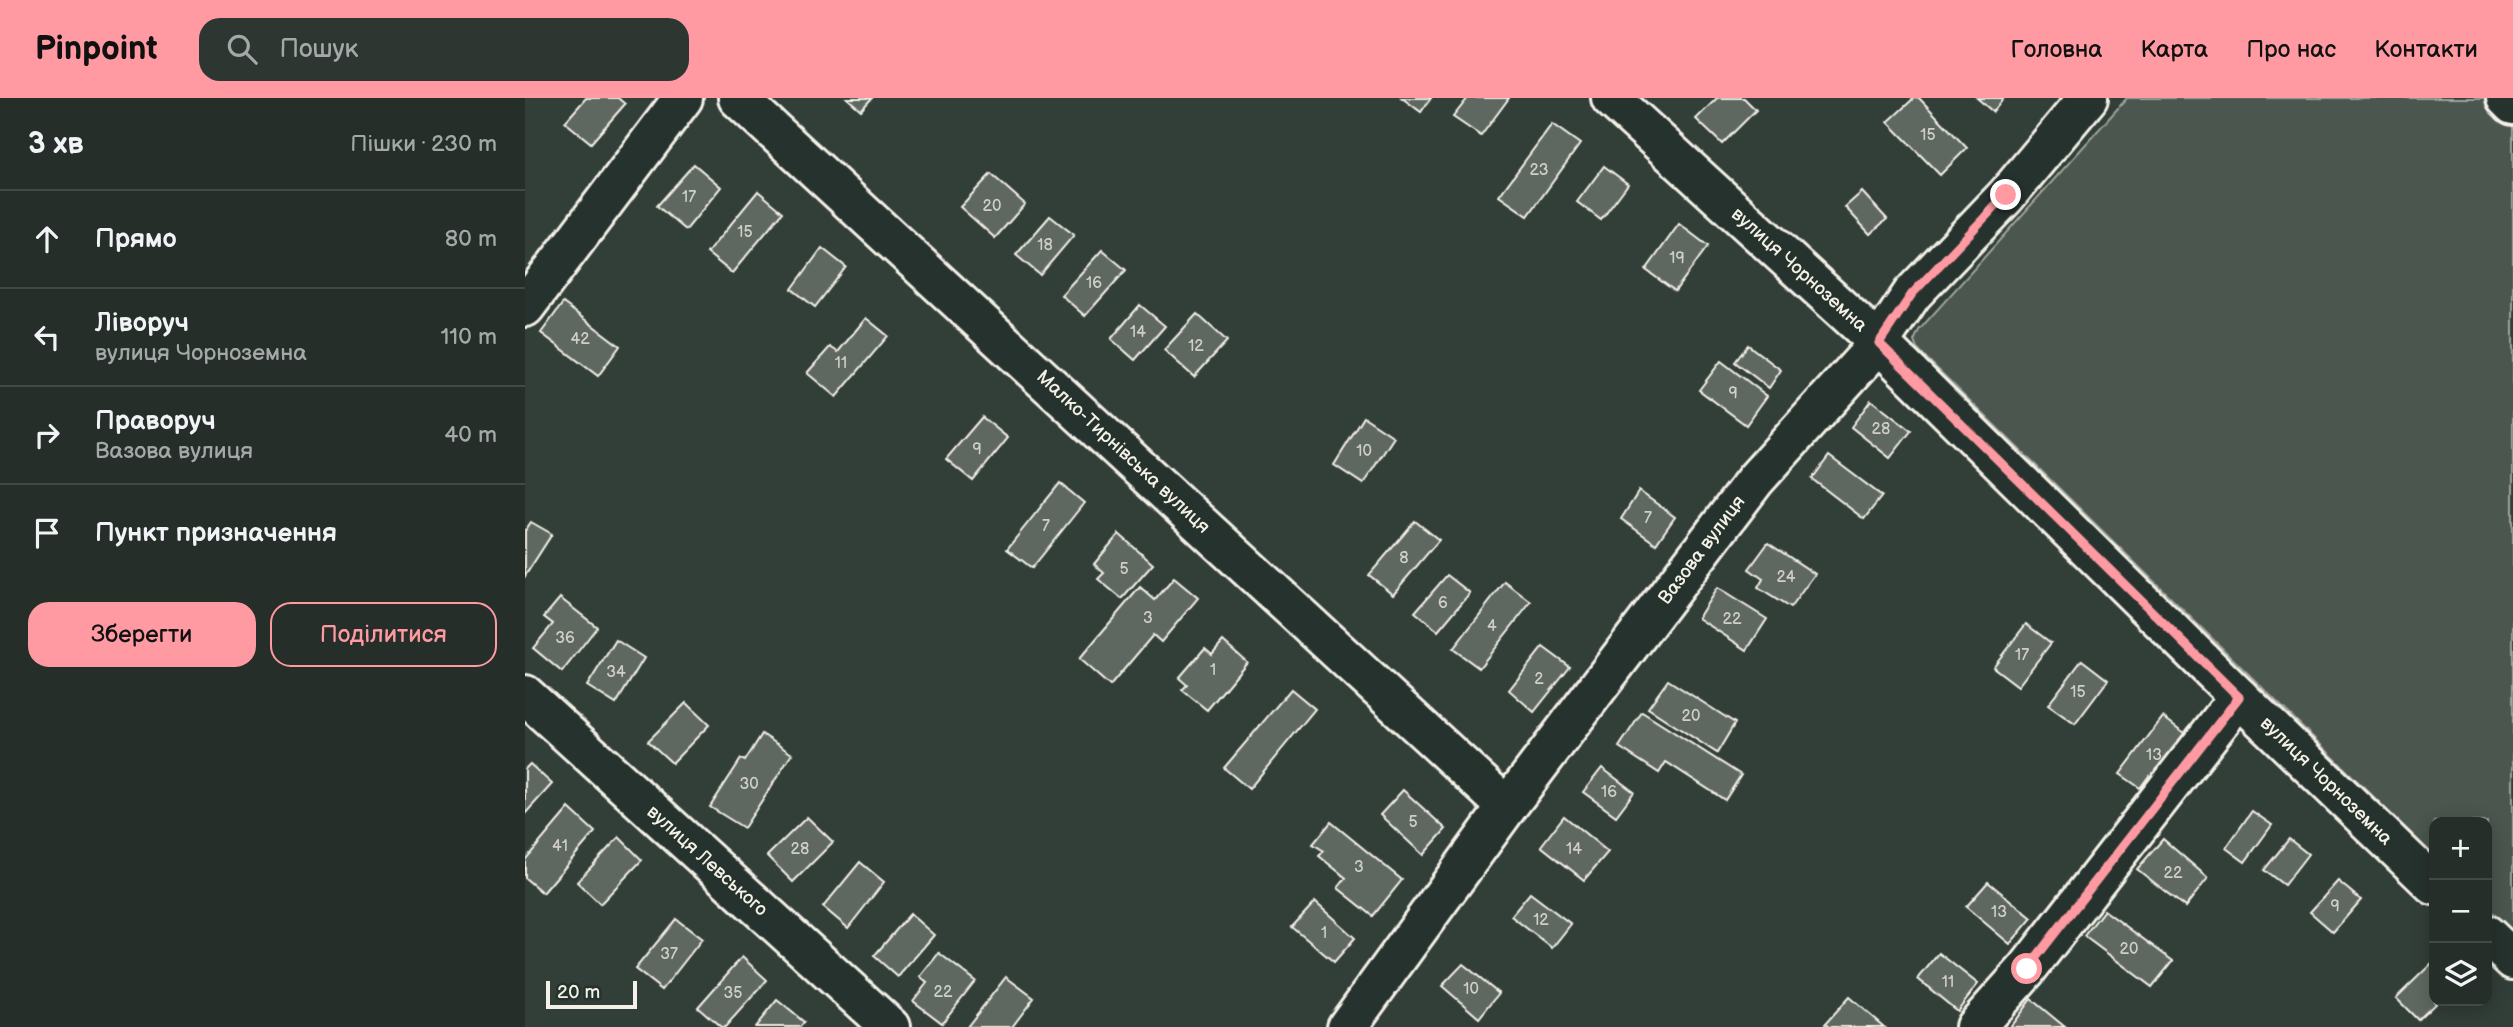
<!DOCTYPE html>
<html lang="uk">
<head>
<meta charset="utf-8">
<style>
  :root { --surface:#262e2a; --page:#2e3632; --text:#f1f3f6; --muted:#a4a8a8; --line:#424a47; --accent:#ff9aa2 }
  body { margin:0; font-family:"Balsamiq Sans",sans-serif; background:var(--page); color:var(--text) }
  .controls { position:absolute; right:21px; bottom:21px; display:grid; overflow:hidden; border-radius:14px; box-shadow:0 4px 18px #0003 }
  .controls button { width:63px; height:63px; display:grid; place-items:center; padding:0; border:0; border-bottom:2px solid var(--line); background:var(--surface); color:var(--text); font:35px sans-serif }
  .scale { position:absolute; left:21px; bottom:18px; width:91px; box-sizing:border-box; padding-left:7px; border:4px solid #f4f1e8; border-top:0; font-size:19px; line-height:24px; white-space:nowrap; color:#f4f1e8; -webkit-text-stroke:5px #26332d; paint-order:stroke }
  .stop { position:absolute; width:21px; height:21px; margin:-16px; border:5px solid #ff9aa2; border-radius:50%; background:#fff }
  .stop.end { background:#ff9aa2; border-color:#fff; box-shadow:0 2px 7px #0008 }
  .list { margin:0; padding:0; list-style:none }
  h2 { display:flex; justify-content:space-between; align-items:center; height:91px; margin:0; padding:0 28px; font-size:30px }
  h2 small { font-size:23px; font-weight:400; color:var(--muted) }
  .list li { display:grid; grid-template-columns:46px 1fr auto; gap:21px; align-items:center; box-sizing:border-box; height:98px; padding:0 28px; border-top:2px solid var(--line) }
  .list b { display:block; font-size:26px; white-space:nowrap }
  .list p { margin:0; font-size:23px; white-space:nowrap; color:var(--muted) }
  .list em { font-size:23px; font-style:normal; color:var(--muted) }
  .actions { display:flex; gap:14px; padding:21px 28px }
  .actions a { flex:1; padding:16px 0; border:2px solid var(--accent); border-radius:21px; text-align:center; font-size:24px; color:var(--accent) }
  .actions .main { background:var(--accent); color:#111 }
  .icon { flex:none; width:38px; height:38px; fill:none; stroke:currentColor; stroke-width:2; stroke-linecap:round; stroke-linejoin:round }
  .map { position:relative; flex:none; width:1988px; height:929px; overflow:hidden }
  header { display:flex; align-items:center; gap:42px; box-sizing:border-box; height:98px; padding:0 35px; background:var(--accent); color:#111 }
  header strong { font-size:33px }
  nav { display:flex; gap:38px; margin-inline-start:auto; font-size:24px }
  .search { width:490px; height:63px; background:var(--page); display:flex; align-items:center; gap:18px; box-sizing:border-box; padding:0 24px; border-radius:21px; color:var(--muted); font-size:26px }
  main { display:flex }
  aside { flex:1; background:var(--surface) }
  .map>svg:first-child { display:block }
  .green { fill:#4c564f; stroke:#a0a49c; stroke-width:2 }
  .building { fill:#5f6861; stroke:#f4f1e8; stroke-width:2 }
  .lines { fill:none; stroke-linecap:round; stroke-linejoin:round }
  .minor-casing { stroke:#f4f1e8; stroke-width:44 }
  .minor { stroke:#26332d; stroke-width:38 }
  .route { stroke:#ff9aa2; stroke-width:9 }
  .labels { text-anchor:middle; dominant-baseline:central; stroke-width:6; stroke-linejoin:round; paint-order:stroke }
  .number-label { font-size:16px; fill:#cfcfc6 }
  .street-label { font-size:19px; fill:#f4f1e8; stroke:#26332d }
</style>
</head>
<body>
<header>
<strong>Pinpoint</strong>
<div class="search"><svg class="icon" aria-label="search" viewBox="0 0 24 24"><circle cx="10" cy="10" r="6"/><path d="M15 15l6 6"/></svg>Пошук</div>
<nav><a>Головна</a><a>Карта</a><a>Про нас</a><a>Контакти</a></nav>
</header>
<main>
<aside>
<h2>3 хв<small>Пішки · 230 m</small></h2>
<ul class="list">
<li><svg class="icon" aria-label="ahead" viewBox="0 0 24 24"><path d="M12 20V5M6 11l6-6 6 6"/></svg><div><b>Прямо</b></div><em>80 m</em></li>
<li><svg class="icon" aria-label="left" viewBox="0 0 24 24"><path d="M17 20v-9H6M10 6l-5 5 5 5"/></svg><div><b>Ліворуч</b><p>вулиця Чорноземна</p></div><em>110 m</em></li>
<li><svg class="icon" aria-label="right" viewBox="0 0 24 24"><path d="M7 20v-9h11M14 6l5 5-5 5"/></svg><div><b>Праворуч</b><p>Вазова вулиця</p></div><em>40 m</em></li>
<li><svg class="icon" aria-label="arrive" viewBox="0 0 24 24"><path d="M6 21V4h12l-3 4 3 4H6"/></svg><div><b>Пункт призначення</b></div></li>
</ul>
<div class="actions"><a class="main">Зберегти</a><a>Поділитися</a></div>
</aside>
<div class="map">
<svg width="1988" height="929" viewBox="0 0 1988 929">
  <rect width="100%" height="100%" fill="#323e38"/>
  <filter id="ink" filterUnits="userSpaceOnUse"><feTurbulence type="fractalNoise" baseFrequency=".0143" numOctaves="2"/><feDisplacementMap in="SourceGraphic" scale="14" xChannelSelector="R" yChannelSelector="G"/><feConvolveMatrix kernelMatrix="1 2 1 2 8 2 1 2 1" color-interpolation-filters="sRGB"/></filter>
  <g filter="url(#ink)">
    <path class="green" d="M1602,0H1964L1988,24V835L1962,809V724H1909V758L1392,251L1389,243L1394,232Z"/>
    <g class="building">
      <path d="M61,0H93L100,6L66,45L40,24Z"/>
      <path d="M322,0H347L336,12Z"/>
      <path d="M877,0H906L896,14Z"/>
      <path d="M943,0H984L956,38L928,19Z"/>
      <path d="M1192,0H1219L1231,12L1197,46L1171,21Z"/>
      <path d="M1389,0H1394L1442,50L1415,77L1363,24Z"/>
      <path d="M1452,0H1479L1468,14Z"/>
      <path d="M1027,26L1055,46L1003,118L974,98Z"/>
      <path d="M169,66L196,89L161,132L132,108Z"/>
      <path d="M1079,68L1103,86L1076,122L1052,104Z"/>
      <path d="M466,76L500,106L470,140L435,109Z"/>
      <path d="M233,93L258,114L207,175L182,155Z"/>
      <path d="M1337,94L1362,121L1345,136L1320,109Z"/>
      <path d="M525,118L549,137L515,177L491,157Z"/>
      <path d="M1154,126L1183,148L1150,193L1121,172Z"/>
      <path d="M297,150L321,169L290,209L267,191Z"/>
      <path d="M577,152L601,172L560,218L536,197Z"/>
      <path d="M38,205L95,248L73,278L16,235Z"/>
      <path d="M615,207L640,228L610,262L586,241Z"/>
      <path d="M672,216L702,243L669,279L639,252Z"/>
      <path d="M341,220L363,238L311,299L282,275L305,249L313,254Z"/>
      <path d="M1223,247L1256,272L1244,290L1210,264Z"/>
      <path d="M1196,263L1242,298L1221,327L1174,292Z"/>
      <path d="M1346,302L1386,333L1365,360L1326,329Z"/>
      <path d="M457,319L483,340L448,383L421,361Z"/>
      <path d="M839,319L869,339L838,386L809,367Z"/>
      <path d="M1304,358L1357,398L1339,421L1287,381Z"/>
      <path d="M535,385L559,405L507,470L482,451Z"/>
      <path d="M1114,393L1150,419L1131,446L1096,421Z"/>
      <path d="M890,423L914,442L868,496L844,477Z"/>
      <path d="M6,424L27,436L0,478V433Z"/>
      <path d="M594,436L628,466L597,501L573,481L579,475L569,466Z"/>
      <path d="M1243,445L1290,476L1265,510L1233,490L1238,481L1224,471Z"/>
      <path d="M922,477L945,495L913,533L890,514Z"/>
      <path d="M649,480L673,500L636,544L628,537L585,588L554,561L615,489L630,502Z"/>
      <path d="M980,484L1006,504L954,570L928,551Z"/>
      <path d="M1192,490L1242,521L1222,552L1173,520Z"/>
      <path d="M35,500L72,529L37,574L8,550L28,526L19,519Z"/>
      <path d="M1501,526L1526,545L1493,588L1468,569Z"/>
      <path d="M91,542L119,560L91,606L62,588Z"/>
      <path d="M698,543L722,564L682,612L657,592L662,587L654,580L680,550L687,556Z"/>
      <path d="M1018,549L1045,569L1009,614L984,592Z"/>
      <path d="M1557,562L1583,582L1550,626L1523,607Z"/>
      <path d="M1143,582L1210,625L1192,655L1123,610Z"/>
      <path d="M766,591L790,611L724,691L699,670Z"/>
      <path d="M161,605L184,627L147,665L123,643Z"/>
      <path d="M1117,614L1216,677L1200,702L1141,664L1134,675L1094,649Z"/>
      <path d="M1638,619L1663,638L1629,682L1624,678L1615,690L1595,676Z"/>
      <path d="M237,636L267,656L219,730L185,709L216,661L220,663Z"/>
      <path d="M5,666L27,686L0,716V671Z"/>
      <path d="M1077,670L1109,694L1091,718L1058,694Z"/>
      <path d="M878,692L921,731L898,757L855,717Z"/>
      <path d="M44,710L70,734L18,795L0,780V762Z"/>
      <path d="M1727,713L1747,727L1720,764L1701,750Z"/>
      <path d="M1039,718L1083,754L1059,782L1016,748Z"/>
      <path d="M282,719L308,744L268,784L242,758Z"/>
      <path d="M806,724L877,782L848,818L813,790L821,780L794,758L799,753L788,746Z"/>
      <path d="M94,739L117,762L75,806L52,784Z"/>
      <path d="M1638,741L1683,780L1660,809L1612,771Z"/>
      <path d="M1764,741L1783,756L1759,787L1739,772Z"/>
      <path d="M335,764L359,784L323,830L298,809Z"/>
      <path d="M1813,783L1836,802L1808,834L1785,814Z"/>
      <path d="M1463,784L1507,820L1485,846L1441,809Z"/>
      <path d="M1005,795L1046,826L1027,850L986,818Z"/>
      <path d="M790,804L830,840L809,864L767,829Z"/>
      <path d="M1579,812L1648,863L1627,889L1559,838Z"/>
      <path d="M385,816L409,837L373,879L349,858Z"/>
      <path d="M151,821L177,841L137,892L110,871Z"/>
      <path d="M414,855L450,883L417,925L388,903L402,885L395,879Z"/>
      <path d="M1414,855L1453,886L1432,913L1393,881Z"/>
      <path d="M217,859L242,882L200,929H196L173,909Z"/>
      <path d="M1908,864L1909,903H1913L1893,922L1871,900Z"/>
      <path d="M938,866L974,895L954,920L917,888Z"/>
      <path d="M481,879L509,900L487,929H442Z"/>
      <path d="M1324,899L1359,929H1304L1300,926Z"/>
      <path d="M1506,901L1540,929H1485Z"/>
      <path d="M252,902L279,924L275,929H230Z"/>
    </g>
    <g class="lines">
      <g class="minor-casing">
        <g id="minor">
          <path d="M213,0L982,709"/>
          <path d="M1086,0L1354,245L1714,599L1909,787"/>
          <path d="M1981,0L1988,7"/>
          <path d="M0,209L158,0"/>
          <path d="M0,597L365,929"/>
          <path d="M1962,837L1988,862"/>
          <path d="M822,929L982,709L1230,382L1354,245L1387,196L1481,98L1563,0"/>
          <path d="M1450,929L1502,871L1714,599"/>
        </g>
      </g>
      <use href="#minor" class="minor"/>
    </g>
  </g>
  <g class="lines" filter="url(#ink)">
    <path class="route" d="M1481,97L1387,196L1354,245L1714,599L1502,871"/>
  </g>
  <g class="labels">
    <g class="number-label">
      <text x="1403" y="37">15</text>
      <text x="1014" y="72">23</text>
      <text x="164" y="99">17</text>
      <text x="467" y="108">20</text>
      <text x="220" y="134">15</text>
      <text x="520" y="147">18</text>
      <text x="1152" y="160">19</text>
      <text x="569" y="185">16</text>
      <text x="613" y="234">14</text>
      <text x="55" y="241">42</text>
      <text x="671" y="248">12</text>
      <text x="316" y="265">11</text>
      <text x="1208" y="295">9</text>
      <text x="1356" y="331">28</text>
      <text x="452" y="351">9</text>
      <text x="839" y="353">10</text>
      <text x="1123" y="420">7</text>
      <text x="521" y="428">7</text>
      <text x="879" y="460">8</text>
      <text x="599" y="471">5</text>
      <text x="1261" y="479">24</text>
      <text x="918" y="505">6</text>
      <text x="623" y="520">3</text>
      <text x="1207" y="521">22</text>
      <text x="967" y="528">4</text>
      <text x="40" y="540">36</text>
      <text x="1497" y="557">17</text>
      <text x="688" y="572">1</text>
      <text x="91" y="574">34</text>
      <text x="1014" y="581">2</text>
      <text x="1553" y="594">15</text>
      <text x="1166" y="618">20</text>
      <text x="1629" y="657">13</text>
      <text x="224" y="686">30</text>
      <text x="1084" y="694">16</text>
      <text x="888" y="724">5</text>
      <text x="35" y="748">41</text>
      <text x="275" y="751">28</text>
      <text x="1049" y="751">14</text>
      <text x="834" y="769">3</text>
      <text x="1648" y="775">22</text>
      <text x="1810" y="808">9</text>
      <text x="1474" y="814">13</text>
      <text x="1016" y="822">12</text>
      <text x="799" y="835">1</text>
      <text x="1604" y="851">20</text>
      <text x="144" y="856">37</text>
      <text x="1423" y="884">11</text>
      <text x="946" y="891">10</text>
      <text x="418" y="894">22</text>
      <text x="208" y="895">35</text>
    </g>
    <g class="street-label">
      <text transform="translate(1274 172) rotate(42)">вулиця Чорноземна</text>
      <text transform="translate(598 354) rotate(43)">Малко-Тирнівська вулиця</text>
      <text transform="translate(1177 452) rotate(-53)">Вазова вулиця</text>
      <text transform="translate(1801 683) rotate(44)">вулиця Чорноземна</text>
      <text transform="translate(182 763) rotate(42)">вулиця Левського</text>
    </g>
  </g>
</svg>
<div class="controls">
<button>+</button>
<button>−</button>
<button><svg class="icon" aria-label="layers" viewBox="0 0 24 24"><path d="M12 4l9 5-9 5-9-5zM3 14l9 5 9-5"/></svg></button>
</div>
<div class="scale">20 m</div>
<div class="stop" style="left:1502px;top:871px"></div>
<div class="stop end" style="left:1481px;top:97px"></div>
</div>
</main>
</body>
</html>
